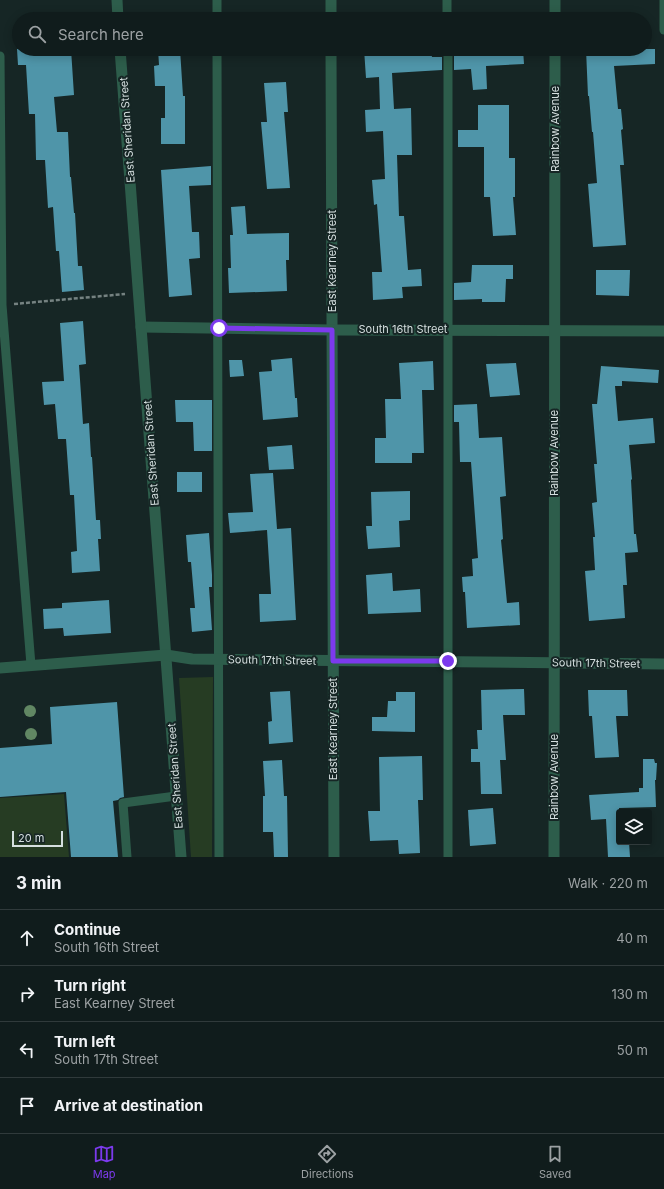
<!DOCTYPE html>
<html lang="en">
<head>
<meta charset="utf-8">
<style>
  :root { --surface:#101c1c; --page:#192525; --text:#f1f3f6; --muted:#9ca1a3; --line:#303a3b; --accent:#7c3aed }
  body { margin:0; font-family:Inter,sans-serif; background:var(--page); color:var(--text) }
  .controls { position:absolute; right:12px; bottom:12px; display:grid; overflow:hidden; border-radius:4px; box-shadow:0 2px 10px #0003 }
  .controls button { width:36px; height:36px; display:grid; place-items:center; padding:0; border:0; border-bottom:1px solid var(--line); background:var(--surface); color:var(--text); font:20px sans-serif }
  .scale { position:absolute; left:12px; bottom:10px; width:51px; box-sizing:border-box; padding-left:4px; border:2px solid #d5dfdf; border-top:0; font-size:11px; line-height:14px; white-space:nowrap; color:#d5dfdf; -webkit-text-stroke:3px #162625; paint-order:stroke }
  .stop { position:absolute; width:12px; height:12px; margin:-9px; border:3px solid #7c3aed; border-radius:50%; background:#fff }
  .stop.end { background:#7c3aed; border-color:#fff; box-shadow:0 1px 4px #0008 }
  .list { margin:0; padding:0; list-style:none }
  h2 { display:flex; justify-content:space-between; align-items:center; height:52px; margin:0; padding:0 16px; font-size:17px }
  h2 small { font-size:13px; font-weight:400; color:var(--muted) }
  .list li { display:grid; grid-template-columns:26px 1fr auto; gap:12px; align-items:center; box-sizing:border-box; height:56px; padding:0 16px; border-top:1px solid var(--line) }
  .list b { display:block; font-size:15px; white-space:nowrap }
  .list p { margin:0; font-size:13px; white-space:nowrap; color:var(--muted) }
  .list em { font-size:13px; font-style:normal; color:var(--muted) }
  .icon { flex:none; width:22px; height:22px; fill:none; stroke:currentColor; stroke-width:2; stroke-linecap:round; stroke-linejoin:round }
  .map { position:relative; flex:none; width:664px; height:857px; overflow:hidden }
  .search { position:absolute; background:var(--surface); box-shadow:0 2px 10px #0003; left:12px; right:12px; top:12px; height:44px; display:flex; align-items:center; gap:10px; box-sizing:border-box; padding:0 14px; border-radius:22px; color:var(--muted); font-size:15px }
  .sheet { height:276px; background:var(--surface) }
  nav { display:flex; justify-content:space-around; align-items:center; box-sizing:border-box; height:56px; border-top:1px solid var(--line); background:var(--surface); font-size:11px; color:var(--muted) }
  nav a { display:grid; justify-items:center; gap:2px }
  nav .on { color:var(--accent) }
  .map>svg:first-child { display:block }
  .green { fill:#263c23 }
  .building { fill:#4f95a9 }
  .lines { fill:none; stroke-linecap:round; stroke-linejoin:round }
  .path { stroke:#758281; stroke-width:2.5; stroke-dasharray:4 2; stroke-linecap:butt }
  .service { stroke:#2d5d4b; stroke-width:9 }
  .minor { stroke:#2d5d4b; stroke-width:11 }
  .tertiary { stroke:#2d5d4b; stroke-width:11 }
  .tree { fill:#618763 }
  .route { stroke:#7c3aed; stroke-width:5 }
  .labels { text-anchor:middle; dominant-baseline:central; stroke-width:4; stroke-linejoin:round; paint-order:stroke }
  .street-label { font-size:11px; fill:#d5dfdf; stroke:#162625 }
</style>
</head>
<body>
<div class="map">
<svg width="664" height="857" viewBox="0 0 664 857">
  <rect width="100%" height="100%" fill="#162625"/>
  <g class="green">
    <path d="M213,677L212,857H191L179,678Z"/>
    <path d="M64,794L69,857H0V798Z"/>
  </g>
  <g class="building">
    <path d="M17,49H71L74,95L54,97L57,132H68L70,177H71L74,213H75L78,266H82L84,290L62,292L59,251H56L53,207L48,208L45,160H36L35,114H29L26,65H18Z"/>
    <path d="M158,49H180L183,96H185V144H161V118H165V86H155L154,66L159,65Z"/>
    <path d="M364,49H423V52H431L432,57H442V70L392,73L394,109L411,108L412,155H397L399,216H404L408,270L421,269L422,286L402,287L403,298L373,300L372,272H382L377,204L374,205L372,180L385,179L383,131L366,132L365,110L380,109L379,77L366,78Z"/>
    <path d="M460,49H523L524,64L486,66L487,89L473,90L471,69L454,70V56L460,55Z"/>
    <path d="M586,49H655V64L614,66L618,109H621L623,129L621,130L624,165H620L626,245L593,247L588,184L597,183L593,132H592L589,96H588Z"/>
    <path d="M286,82L288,112H284L290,188L267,189L261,122H267L264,83Z"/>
    <path d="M478,105H509V158H515V197H513L516,235L493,236L490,197H484V147H458V130H478Z"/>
    <path d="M211,166V185L189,186L192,232H199L200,258L189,259L192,295L169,297L161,170Z"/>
    <path d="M245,206L247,234L289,233V260H286L287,291L229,293L228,268H231L230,235H233L231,207Z"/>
    <path d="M472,265H513V279H506L505,302H482V299L454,300V283L471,282Z"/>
    <path d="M596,270H630L629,296L596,295Z"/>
    <path d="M83,321L86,364L79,365L83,424L89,423L91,457H92L96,520H100L101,539H98L100,571L72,573L71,552L77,551L74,495H70L66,439H58L55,404L44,405L42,382L64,381L60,323Z"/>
    <path d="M292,358L295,398H297L298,417L263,420L259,372L272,371L271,360Z"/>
    <path d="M229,360H242L244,376L230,377Z"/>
    <path d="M433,361L434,390H422L424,453H412V463H375V438H386L385,399H401L399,363Z"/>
    <path d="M516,363L520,395L490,397L486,364Z"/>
    <path d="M601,366L659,370L658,383L622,381V386H615L618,421L653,418L655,443L629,445L632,479L631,480L634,534H636L638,552L625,553L627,585H623L625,618L589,621L585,571L595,570L593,537H595L592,503L597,502L594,464H597L592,404H597Z"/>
    <path d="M175,400H212V451H194L193,422H176Z"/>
    <path d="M477,404L479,438L502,437L506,496L500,497L503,539L501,540L507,603L519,602L520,625L467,628L465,592H463L462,577L473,576L472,559L478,558L471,462H460L459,422H454V405Z"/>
    <path d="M292,445L294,469L269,470L267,447Z"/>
    <rect x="177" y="472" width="25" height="20"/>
    <path d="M273,473L277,529L291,528L296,620L260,622L259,594H271L267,530L230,533L228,513L253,512L250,474Z"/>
    <path d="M410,491V520L399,521L400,547L368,549L366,526H372L371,492Z"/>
    <path d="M209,533L212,575V587H209L212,630L192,632L190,608H195L191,562H188L186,535Z"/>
    <path d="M392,573L393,591L420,589L421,612L368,614L366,575Z"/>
    <path d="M109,600L111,633L64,636L63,628L44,629L43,609L62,608V603Z"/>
    <path d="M524,689L525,715H503L506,760H500L502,794H481L480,762H471V749H478L477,730H482L481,690Z"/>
    <path d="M588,690H627L628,716H616L619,757L595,758L592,716H589Z"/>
    <path d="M290,691L293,742L269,744L268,722L272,721L270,692Z"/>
    <path d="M396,692H415V732L372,731V717H387L388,701H396Z"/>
    <path d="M117,702L124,797L120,798L118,800L113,801L118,857H71L66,792L0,797V748L52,744L50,707Z"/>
    <path d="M422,756L423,800H418L420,853L399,854L398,840L370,841L368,811H380L379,757Z"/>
    <path d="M643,759H654L655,763H657L656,780H655L656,807L619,808V842H629L630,857H608L606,819L591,820L589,795L639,792V788H643Z"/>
    <path d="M282,760L284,796H287L288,857H274L273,832H263V796H265L263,761Z"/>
    <path d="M493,808L496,844L470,846L468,810Z"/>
  </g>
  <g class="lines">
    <path class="path" d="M14,304L125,294"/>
    <g class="service">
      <path d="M217,0V19"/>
      <path d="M447,0V19"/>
      <path d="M664,0V30"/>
      <path d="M217,49L219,857"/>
      <path d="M448,49V857"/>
      <path d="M0,56L2,305L31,665"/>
      <path d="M127,857L123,803L176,796"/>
    </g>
    <g class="minor">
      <path d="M331,0V19"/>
      <path d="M555,19V0"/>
      <path d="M331,49L334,857"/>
      <path d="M141,327L332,330L664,331"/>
      <path d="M554,857L555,49"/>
    </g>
    <g class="tertiary">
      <path d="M117,0L118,19"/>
      <path d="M120,49L181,857"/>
      <path d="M0,668L166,655L192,659L664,664"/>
    </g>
  </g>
  <g class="tree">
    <circle cx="30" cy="711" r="6"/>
    <circle cx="31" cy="734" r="6"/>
  </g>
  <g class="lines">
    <path class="route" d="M219,328L332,330L333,661H448"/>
  </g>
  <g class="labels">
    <g class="street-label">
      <text transform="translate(555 129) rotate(-90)">Rainbow Avenue</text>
      <text transform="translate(127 130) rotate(-94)">East Sheridan Street</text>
      <text transform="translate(332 261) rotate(-90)">East Kearney Street</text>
      <text x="403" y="329">South 16th Street</text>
      <text transform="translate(151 453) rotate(-94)">East Sheridan Street</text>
      <text transform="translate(554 453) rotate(-90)">Rainbow Avenue</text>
      <text transform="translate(272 660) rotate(1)">South 17th Street</text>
      <text transform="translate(596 663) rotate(1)">South 17th Street</text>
      <text transform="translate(333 729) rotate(-90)">East Kearney Street</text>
      <text transform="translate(175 776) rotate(-94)">East Sheridan Street</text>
      <text transform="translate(554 777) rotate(-90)">Rainbow Avenue</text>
    </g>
  </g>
</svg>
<div class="controls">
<button><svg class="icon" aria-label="layers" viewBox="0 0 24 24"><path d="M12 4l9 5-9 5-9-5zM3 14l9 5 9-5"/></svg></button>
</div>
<div class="scale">20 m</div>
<div class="stop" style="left:219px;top:328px"></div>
<div class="stop end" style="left:448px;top:661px"></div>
<div class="search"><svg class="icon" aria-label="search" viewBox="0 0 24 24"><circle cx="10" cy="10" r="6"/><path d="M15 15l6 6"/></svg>Search here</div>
</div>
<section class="sheet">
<h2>3 min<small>Walk · 220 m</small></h2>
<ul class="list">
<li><svg class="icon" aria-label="ahead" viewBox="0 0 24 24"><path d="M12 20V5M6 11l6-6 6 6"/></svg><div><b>Continue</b><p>South 16th Street</p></div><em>40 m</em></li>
<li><svg class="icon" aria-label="right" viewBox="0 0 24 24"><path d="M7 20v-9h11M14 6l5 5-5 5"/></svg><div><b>Turn right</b><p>East Kearney Street</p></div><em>130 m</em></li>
<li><svg class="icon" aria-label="left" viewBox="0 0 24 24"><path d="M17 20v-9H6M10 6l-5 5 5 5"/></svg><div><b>Turn left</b><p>South 17th Street</p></div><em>50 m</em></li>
<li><svg class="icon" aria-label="arrive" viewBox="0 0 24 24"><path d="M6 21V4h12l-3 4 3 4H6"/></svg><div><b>Arrive at destination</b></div></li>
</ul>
</section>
<nav>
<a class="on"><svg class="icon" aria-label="map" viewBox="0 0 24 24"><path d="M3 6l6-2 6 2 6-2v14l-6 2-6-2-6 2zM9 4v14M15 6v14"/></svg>Map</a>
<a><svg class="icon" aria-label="directions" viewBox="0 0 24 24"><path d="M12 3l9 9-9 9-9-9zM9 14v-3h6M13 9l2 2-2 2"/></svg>Directions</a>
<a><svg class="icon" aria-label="saved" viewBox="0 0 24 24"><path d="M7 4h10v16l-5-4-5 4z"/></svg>Saved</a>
</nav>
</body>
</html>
